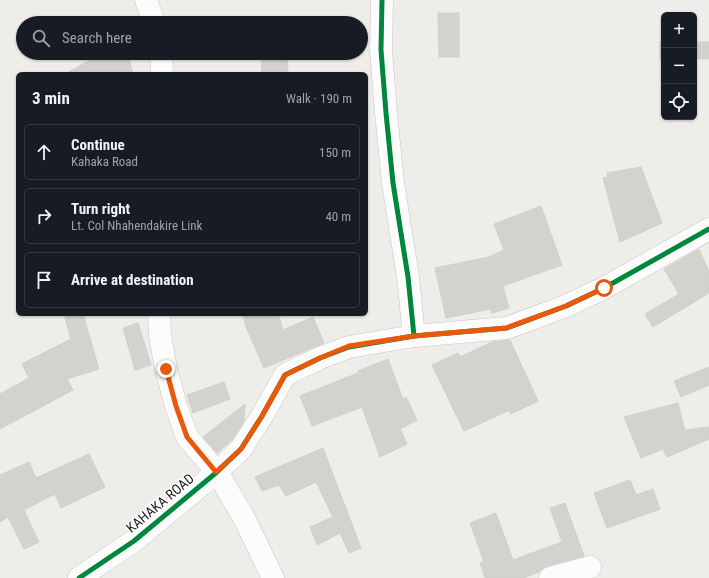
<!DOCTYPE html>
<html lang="en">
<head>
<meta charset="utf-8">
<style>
  :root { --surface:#171b24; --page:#242831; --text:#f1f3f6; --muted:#9ea1a6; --line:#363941 }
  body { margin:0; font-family:"Roboto Condensed",sans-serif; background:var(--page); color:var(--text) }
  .controls { position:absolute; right:12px; top:12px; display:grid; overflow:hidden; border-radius:6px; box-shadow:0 1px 3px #0004 }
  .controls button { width:36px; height:36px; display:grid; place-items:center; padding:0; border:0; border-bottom:1px solid var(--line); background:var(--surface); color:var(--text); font:20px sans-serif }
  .stop { position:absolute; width:12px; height:12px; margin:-9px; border:3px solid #ea580c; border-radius:50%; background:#fff }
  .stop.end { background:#ea580c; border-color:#fff; box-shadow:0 1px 4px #0008 }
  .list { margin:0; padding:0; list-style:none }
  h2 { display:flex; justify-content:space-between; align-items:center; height:52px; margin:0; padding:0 16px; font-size:17px }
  h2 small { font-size:13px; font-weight:400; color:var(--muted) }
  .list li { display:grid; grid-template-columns:26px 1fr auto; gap:12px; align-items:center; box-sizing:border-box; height:56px; margin:0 8px 8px; padding:0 8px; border:1px solid var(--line); border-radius:6px }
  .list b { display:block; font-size:15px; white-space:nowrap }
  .list p { margin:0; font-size:13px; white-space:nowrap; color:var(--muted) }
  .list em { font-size:13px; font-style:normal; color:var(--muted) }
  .icon { flex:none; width:22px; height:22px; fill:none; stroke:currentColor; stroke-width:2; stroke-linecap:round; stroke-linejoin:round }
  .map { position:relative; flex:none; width:709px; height:578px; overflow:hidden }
  .search { position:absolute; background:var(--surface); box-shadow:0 1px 3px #0004; left:16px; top:16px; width:352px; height:44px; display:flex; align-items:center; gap:10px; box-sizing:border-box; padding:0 14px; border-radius:22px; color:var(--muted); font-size:15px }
  .panel { position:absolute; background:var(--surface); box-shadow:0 1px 3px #0004; left:16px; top:72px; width:352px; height:244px; border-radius:6px }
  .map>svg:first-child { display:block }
  .building { fill:#d3d2ce; stroke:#d1cfcb }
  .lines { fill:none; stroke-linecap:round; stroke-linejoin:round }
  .minor-casing { stroke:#c7c6c5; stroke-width:23 }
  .minor { stroke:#fcfcfc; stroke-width:22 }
  .cycleway-casing { stroke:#fff; stroke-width:8 }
  .cycleway { stroke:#00873e; stroke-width:5 }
  .route { stroke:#ea580c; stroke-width:5 }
  .labels { text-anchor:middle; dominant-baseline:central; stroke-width:3; stroke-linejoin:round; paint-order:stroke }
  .street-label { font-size:14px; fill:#202020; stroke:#fff }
</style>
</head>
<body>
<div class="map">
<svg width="709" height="578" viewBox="0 0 709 578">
  <rect width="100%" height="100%" fill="#eeede9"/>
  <g class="building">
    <path d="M438,13H459V57H439Z"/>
    <rect x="660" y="42" width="4" height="18"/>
    <rect x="694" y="42" width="15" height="17"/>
    <path d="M103,53H127L133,74H65Z"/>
    <path d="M261,53H287L288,74H262Z"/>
    <path d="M641,167L662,223L620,242L603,178L608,177L607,173Z"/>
    <path d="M541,206L562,265L503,286L509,308L492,313L491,309L446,318L435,268L489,257L504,250L494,224Z"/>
    <path d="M699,249L709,272V293L653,327L645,314L679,294L664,269Z"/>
    <path d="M64,314H83L99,369L67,379L73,390L0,429V394L29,378L22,364L71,339Z"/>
    <path d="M243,314H278L283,330L313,317L324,343L264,368L246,327Z"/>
    <path d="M138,323L151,365L135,370L123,328Z"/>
    <path d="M510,340L538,401L511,414L510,410L464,431L432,365L458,353L460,357L492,342Z"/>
    <path d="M388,359L403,399L406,397L417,420L400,429L407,444L380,457L362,407L312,426L300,396L358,373V371Z"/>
    <path d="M709,367V385L681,397L674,381Z"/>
    <path d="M224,382L230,399L193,413L187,395Z"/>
    <path d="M678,403L685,430L709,427V439L667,457L663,449L641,458L624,417Z"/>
    <path d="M245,404L244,421L231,441L217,453L203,437Z"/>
    <path d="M323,448L361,548L349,553L340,533L317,545L310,527L333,517L316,482L286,496L279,485L262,491L255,477Z"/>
    <path d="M89,454L105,487L61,508L55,494L24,510L39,542L24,549L8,517L0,522V475L29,462L36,478Z"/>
    <path d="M630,480L636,495L653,489L660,509L607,528L594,493Z"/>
    <path d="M565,503L584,556L547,566L541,569L539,572L523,578H485L480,563L484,562L470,523L496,513L513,560L562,542L550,508Z"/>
  </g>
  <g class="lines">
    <g class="minor-casing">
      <g id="minor">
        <path d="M146,0L154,23"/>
        <path d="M382,0L381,50L386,113L393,183L408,277L414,336"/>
        <path d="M161,53L162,74"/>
        <path d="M159,314L160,335L166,369L176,406L187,437L217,472L244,518L273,578"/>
        <path d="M79,578L134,541L217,472L241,449L262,416L285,375L320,358L349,347L414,336L507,328L566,306L604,288L709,229"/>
        <path d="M550,578L590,567"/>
      </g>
    </g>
    <use href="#minor" class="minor"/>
    <g class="cycleway-casing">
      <g id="cycleway">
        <path d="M382,0L381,50L386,113L393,183L408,277L414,336"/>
        <path d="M79,578L134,541L217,472L241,449L262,416L285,375L320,358L349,347L414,336L507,328L566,306L604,288L709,229"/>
      </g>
    </g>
    <use href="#cycleway" class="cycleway"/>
  </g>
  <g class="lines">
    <path class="route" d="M166,369L176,406L187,437L216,472L241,449L262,416L285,375L320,358L349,346L414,336L506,328L566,306L604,288"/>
  </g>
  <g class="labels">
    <g class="street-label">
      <text transform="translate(160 503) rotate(-40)">KAHAKA ROAD</text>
    </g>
  </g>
</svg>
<div class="controls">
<button>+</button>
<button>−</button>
<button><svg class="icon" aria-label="locate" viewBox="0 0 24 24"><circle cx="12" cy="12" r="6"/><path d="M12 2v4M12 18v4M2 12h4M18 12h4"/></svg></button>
</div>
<div class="stop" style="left:604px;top:288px"></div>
<div class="stop end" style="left:166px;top:369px"></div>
<div class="search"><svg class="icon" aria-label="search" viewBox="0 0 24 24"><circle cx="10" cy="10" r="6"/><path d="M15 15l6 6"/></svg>Search here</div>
<section class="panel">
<h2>3 min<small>Walk · 190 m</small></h2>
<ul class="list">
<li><svg class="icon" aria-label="ahead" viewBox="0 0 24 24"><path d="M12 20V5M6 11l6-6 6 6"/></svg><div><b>Continue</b><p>Kahaka Road</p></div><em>150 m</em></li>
<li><svg class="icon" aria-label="right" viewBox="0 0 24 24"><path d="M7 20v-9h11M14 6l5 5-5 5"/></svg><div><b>Turn right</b><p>Lt. Col Nhahendakire Link</p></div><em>40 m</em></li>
<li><svg class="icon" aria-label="arrive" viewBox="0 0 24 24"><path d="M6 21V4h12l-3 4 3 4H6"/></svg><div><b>Arrive at destination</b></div></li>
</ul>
</section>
</div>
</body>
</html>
